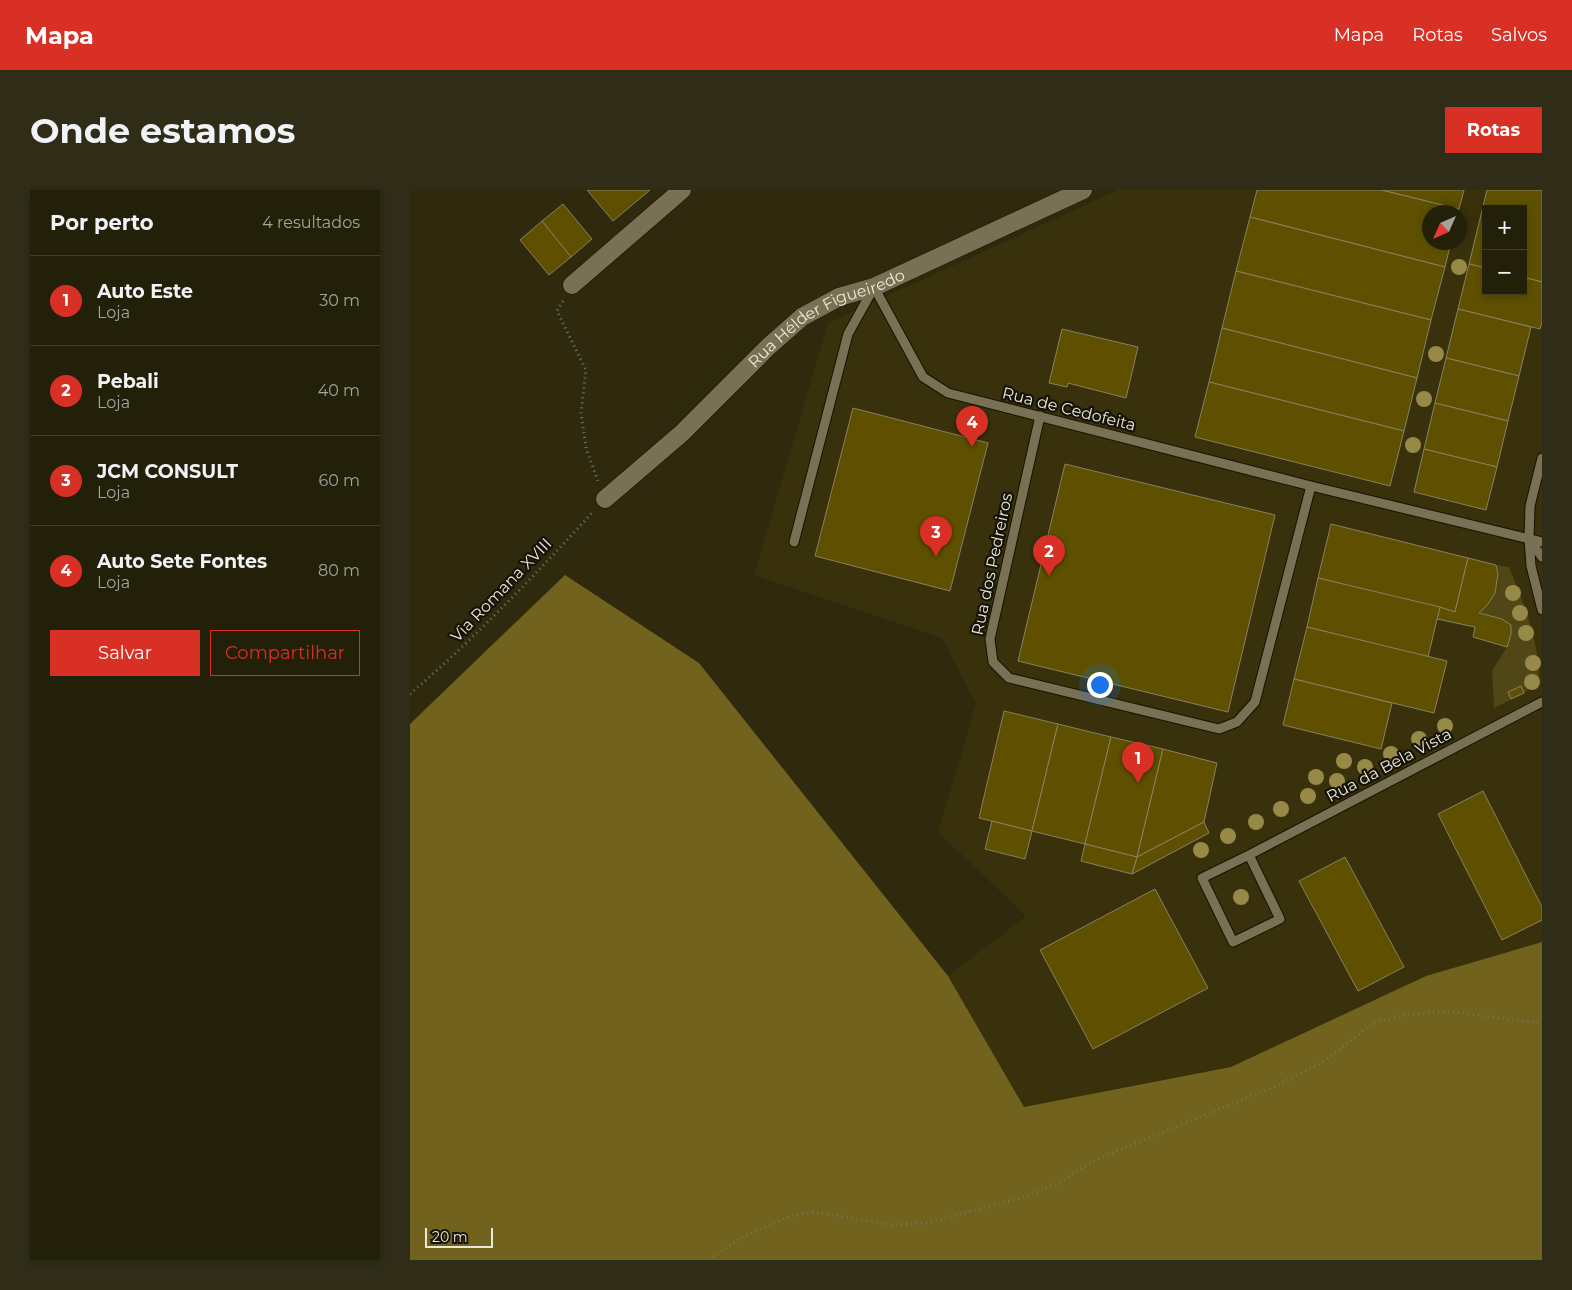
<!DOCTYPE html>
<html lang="pt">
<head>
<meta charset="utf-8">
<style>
  :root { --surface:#23200a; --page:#2f2d18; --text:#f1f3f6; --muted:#a3a39c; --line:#403e2b; --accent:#d93025 }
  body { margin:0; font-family:Montserrat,sans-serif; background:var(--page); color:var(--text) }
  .controls { position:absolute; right:15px; top:15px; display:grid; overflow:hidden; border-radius:0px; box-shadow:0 2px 8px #0003 }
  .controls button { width:45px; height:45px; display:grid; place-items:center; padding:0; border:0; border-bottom:1px solid var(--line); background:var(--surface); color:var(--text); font:25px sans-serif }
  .compass { position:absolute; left:1012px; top:15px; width:45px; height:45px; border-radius:50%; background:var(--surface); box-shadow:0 2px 8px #0003; rotate:225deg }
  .scale { position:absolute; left:15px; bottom:12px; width:68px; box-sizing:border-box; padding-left:5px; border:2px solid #ebe8d7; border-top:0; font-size:14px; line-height:18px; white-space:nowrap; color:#ebe8d7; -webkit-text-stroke:4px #151207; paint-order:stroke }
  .you { position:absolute; left:689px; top:494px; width:18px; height:18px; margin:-12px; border:4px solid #fff; border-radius:50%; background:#1a73e8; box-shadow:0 0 0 8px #1a73e833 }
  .badge { display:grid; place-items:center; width:32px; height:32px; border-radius:50%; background:var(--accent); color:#fff; font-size:16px; font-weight:700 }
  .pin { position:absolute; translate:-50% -41px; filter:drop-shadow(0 1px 2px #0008) }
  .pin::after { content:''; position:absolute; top:26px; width:18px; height:15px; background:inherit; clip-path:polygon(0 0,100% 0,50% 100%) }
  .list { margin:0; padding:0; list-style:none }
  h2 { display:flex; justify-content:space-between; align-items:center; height:65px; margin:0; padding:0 20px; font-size:21px }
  h2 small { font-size:16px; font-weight:400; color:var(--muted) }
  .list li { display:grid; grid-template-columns:32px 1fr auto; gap:15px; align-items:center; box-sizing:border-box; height:90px; padding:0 20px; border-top:1px solid var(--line) }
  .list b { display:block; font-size:19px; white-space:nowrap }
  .list p { margin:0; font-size:16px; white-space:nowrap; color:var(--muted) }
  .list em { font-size:16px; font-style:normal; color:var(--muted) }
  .actions { display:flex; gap:10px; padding:15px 20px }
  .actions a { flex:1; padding:11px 0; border:1px solid var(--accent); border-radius:0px; text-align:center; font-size:18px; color:var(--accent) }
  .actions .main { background:var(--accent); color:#fff }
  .map { position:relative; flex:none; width:1132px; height:1070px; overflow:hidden; border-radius:0px }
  header { display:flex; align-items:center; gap:30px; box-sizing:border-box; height:70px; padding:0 25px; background:var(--accent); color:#fff }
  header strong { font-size:24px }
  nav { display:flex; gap:28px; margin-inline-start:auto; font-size:18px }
  .intro { display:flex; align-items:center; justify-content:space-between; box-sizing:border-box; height:120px; padding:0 30px }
  h1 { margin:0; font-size:35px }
  .button { padding:12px 22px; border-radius:0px; background:var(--accent); color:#fff; font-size:18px; font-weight:700 }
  main { display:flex; gap:30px; padding:0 30px }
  aside { flex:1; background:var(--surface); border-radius:0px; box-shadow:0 2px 8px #0003 }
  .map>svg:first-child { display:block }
  .built { fill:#38310b; fill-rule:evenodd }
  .green { fill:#504616 }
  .forest { fill:#71631d }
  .building { fill:#5e5000; stroke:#888162 }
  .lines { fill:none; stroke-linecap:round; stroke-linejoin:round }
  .service-casing { stroke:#181200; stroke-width:11 }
  .minor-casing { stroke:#181200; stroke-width:19 }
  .path { stroke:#79755c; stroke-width:3; stroke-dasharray:1 4; stroke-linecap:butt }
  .service { stroke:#787153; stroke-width:9 }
  .minor { stroke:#787153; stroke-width:18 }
  .tree { fill:#978a48 }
  .labels { text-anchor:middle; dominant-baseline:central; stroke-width:4.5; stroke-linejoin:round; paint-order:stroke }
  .street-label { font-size:16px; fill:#ebe8d7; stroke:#151207 }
</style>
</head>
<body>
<header>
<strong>Mapa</strong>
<nav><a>Mapa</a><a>Rotas</a><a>Salvos</a></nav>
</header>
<div class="intro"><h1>Onde estamos</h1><a class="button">Rotas</a></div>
<main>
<aside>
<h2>Por perto<small>4 resultados</small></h2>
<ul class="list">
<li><span class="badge">1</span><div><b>Auto Este</b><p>Loja</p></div><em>30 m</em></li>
<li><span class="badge">2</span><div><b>Pebali</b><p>Loja</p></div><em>40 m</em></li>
<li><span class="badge">3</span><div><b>JCM CONSULT</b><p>Loja</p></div><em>60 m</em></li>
<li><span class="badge">4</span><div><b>Auto Sete Fontes</b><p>Loja</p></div><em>80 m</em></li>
</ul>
<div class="actions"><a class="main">Salvar</a><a>Compartilhar</a></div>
</aside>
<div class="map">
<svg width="1132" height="1070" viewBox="0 0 1132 1070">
  <rect width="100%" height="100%" fill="#2f2a0d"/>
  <path class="built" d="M708,0H1132V752L1016,786L821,877L614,917L538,786L616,726L528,642L566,514L532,448L344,385L418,133ZM1076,19H1113V101H1076ZM1019,22H1050V52H1019Z"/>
  <path class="green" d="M1086,375L1099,377C1114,414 1130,453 1129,492L1114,503L1084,518L1082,481L1097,457L1101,444V435L1069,423L1078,414L1088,384Z"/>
  <path class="forest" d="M155,385L289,473L538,786L614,917L821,877L1016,786L1132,752V1070H0V534Z"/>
  <g class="building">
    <path d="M177,0H240L203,31Z"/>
    <path d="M847,0H972L1049,19L1048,22H1019V52H1041L1035,77L840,27Z"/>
    <path d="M972,0H1054L1049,19Z"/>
    <path d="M1077,0H1132V92L1113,87V19H1076V78L1059,74Z"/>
    <path d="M153,14L182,49L161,67L132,31Z"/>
    <path d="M840,27L1035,77L1021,130L826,81Z"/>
    <path d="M132,31L161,67L139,85L110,50Z"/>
    <path d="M1059,74L1076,78V101H1113V87L1132,92V132L1130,139L1048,119Z"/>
    <path d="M826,81L1021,130L1007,188L812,138Z"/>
    <path d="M1048,119L1121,137L1109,186L1036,168Z"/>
    <path d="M812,138L1007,188L994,241L799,192Z"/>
    <path d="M652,139L728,157L716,208L658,193L657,197L639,193Z"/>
    <path d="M1036,168L1109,186L1098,231L1025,213Z"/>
    <path d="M799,192L994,241L980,296L785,247Z"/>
    <path d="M1025,213L1098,231L1087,277L1014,259Z"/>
    <path d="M443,218L578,253L540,401L405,366Z"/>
    <path d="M1014,259L1087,277L1076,320L1004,302Z"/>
    <path d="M655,274L865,325L818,522L608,471Z"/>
    <path d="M921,334L1058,368L1045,422L908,388Z"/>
    <path d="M1058,368L1086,375L1088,384L1085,403L1078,414L1069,423L1092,429L1101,435V444L1097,457L1063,447L1065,437L1027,429L1030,417L1045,422Z"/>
    <path d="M908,388L1030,417L1018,467L897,437Z"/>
    <path d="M897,437L1037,471L1024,523L884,489Z"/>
    <path d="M884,489L982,513L971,559L873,535Z"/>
    <path d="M1111,496L1114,503L1101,509L1098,502Z"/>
    <path d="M594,521L648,534L622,641L569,628Z"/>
    <path d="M648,534L701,547L675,654L622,641Z"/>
    <path d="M701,547L753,559L727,667L675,654Z"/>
    <path d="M753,559L807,573L794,632L727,667Z"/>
    <path d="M1073,601L1132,717V730L1092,750L1028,624Z"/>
    <path d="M582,631L622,641L615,669L575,659Z"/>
    <path d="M794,632L799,643L722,684L727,667Z"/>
    <path d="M675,654L727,667L722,684L671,671Z"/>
    <path d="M935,667L994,777L948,801L889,691Z"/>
    <path d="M745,699L798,798L683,859L630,760Z"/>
  </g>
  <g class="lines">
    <g class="service-casing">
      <g id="service">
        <path d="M464,97L513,187L538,203L901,296L1132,352"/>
        <path d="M630,226L580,449L583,472L599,488L809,539L827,532L845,512L901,296"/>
        <path d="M1132,268L1120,316L1119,349L1121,376L1132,420"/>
        <path d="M1119,349L1132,367"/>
        <path d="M384,352L438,144L463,99"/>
        <path d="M839,665L870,729L823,752L792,688L839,665L1132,512"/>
      </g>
    </g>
    <g class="minor-casing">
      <g id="minor">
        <path d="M162,95L272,0"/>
        <path id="s1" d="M195,309L272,243L358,157L392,127L429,107L464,97L673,0"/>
      </g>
    </g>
    <g class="path">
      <path d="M153,111L147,121L176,180L171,223L176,258L188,291"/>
      <path d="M0,504C65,448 124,386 182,323"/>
      <path d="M299,1070L329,1049L352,1038L384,1025L403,1022L484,1035L516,1033L607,1009L647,994L687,969L864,897L915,871L964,832L997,825L1038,821L1111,831L1132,832"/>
    </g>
    <use href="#service" class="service"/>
    <use href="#minor" class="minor"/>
  </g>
  <g class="tree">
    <circle cx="1049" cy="77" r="8"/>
    <circle cx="1026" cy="164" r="8"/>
    <circle cx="1014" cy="209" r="8"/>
    <circle cx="1003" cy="255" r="8"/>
    <circle cx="1103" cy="403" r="8"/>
    <circle cx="1110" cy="423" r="8"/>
    <circle cx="1116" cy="443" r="8"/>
    <circle cx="1123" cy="473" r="8"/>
    <circle cx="1122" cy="492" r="8"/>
    <circle cx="1035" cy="536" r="8"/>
    <circle cx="1009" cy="549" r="8"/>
    <circle cx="981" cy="564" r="8"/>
    <circle cx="934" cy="571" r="8"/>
    <circle cx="955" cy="577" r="8"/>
    <circle cx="906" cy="587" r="8"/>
    <circle cx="927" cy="591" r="8"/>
    <circle cx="898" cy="606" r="8"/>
    <circle cx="871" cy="619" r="8"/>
    <circle cx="846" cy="632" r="8"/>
    <circle cx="818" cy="646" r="8"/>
    <circle cx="791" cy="660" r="8"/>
    <circle cx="831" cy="707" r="8"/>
  </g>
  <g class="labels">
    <g class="street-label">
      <text stroke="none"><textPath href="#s1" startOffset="289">Rua Hélder Figueiredo</textPath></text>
      <text transform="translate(659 219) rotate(14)">Rua de Cedofeita</text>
      <text transform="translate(582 374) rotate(-78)">Rua dos Pedreiros</text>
      <text transform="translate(91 400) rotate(-46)">Via Romana XVIII</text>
      <text transform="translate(979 575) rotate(-28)">Rua da Bela Vista</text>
    </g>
  </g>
</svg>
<div class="controls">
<button>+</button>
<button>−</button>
</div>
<svg class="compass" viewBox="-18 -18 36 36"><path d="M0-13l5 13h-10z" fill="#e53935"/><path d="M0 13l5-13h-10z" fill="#a3a39c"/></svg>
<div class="scale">20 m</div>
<div class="you"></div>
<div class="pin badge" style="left:728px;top:593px">1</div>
<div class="pin badge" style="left:639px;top:386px">2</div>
<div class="pin badge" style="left:526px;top:367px">3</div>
<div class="pin badge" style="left:562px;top:257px">4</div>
</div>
</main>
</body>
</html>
